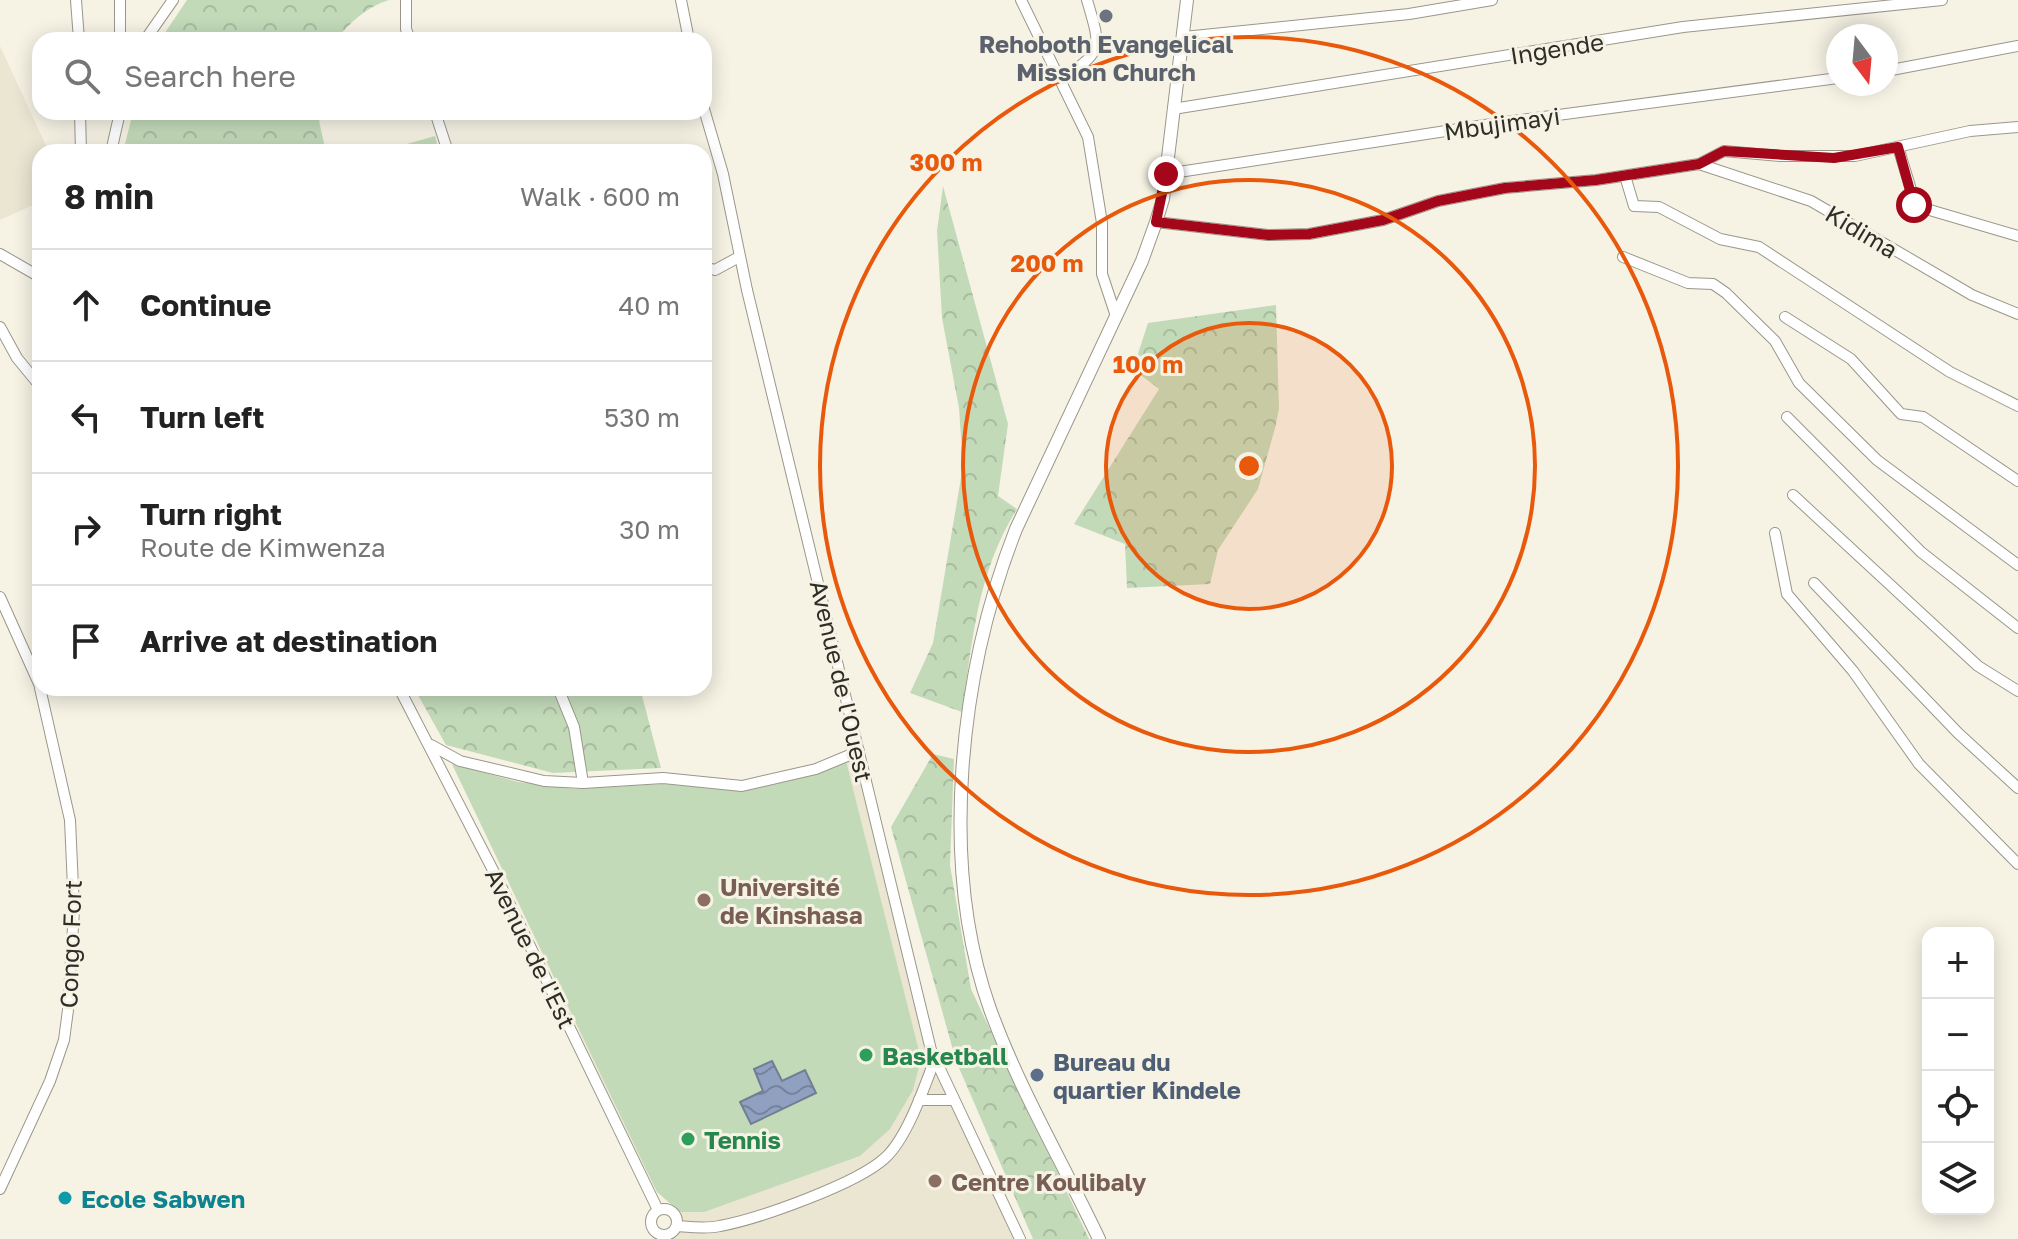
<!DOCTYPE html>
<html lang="en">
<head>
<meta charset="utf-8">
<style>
  :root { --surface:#fff; --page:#f2f2f2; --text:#222; --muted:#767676; --line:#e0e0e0 }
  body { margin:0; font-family:"Golos Text",sans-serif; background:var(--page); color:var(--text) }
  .controls { position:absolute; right:24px; bottom:24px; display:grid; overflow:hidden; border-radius:16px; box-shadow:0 4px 20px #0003 }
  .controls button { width:72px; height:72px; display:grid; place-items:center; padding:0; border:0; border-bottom:2px solid var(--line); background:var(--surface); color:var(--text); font:40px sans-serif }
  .compass { position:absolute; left:1826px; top:24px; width:72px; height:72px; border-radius:50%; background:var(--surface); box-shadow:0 4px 20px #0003; rotate:164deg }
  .stop { position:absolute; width:24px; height:24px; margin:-18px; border:6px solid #a30719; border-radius:50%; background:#fff }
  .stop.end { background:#a30719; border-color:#fff; box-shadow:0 2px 8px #0008 }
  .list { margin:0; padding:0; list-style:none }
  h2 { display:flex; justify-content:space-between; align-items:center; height:104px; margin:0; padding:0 32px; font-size:34px }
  h2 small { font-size:26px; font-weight:400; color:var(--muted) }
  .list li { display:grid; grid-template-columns:52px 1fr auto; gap:24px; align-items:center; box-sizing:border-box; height:112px; padding:0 32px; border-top:2px solid var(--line) }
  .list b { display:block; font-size:30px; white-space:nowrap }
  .list p { margin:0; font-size:26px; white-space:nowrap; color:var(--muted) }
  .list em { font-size:26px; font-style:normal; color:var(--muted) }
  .icon { flex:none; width:44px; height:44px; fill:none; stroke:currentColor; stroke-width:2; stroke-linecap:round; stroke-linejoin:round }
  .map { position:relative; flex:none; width:2018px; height:1239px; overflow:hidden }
  .search { position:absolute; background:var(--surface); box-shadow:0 4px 20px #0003; left:32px; top:32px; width:680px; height:88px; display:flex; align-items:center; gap:20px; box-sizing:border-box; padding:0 28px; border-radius:24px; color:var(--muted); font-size:30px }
  .panel { position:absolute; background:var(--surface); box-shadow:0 4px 20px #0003; left:32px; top:144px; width:680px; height:552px; border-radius:24px }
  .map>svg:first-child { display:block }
  .built { fill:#ebe6d2 }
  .green { fill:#c3dab9 }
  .forest { fill:url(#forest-crowns) }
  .water { fill:url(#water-waves); stroke:#727e93; stroke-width:2 }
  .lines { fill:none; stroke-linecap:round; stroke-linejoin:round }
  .minor-casing { stroke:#9a978a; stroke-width:12 }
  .tertiary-casing { stroke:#9a978a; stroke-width:14 }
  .minor { stroke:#fff; stroke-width:10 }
  .tertiary { stroke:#fff; stroke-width:12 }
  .route { stroke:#a30719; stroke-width:10 }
  .ring { fill:none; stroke:#e8590c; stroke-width:4 }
  .worship-dot { fill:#6b7280; stroke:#f6f3e5; stroke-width:3 }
  .education-dot { fill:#8d6e63; stroke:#f6f3e5; stroke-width:3 }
  .leisure-dot { fill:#2e9e5b; stroke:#f6f3e5; stroke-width:3 }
  .service-dot { fill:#5c6f8a; stroke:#f6f3e5; stroke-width:3 }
  .culture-dot { fill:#0f9aa8; stroke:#f6f3e5; stroke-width:3 }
  .labels { text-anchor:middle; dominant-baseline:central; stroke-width:6; stroke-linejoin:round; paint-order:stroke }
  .worship-label { font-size:24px; font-weight:bold; fill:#5b616d; stroke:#f6f3e5 }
  .street-label { font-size:24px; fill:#2e2d28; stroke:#f6f3e5 }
  .education-label { font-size:24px; font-weight:bold; fill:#785e54; stroke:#f6f3e5; text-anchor:start }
  .leisure-label { font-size:24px; font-weight:bold; fill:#27864d; stroke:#f6f3e5; text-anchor:start }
  .service-label { font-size:24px; font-weight:bold; fill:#4e5e75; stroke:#f6f3e5; text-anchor:start }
  .culture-label { font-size:24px; font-weight:bold; fill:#0d838f; stroke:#f6f3e5; text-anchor:start }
  .centre { fill:#e8590c; stroke:#f6f3e5; stroke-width:4 }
  .ring-label { font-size:24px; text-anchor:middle; font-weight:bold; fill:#e8590c; stroke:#f6f3e5; stroke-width:6; stroke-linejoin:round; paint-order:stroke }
</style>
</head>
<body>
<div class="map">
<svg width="2018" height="1239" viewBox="0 0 2018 1239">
  <defs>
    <pattern id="forest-crowns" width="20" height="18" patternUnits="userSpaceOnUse" patternTransform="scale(2)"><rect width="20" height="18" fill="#c3dab9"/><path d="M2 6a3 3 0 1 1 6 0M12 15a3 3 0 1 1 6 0" fill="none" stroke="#a8bb9f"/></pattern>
    <pattern id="water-waves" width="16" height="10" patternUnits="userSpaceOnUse" patternTransform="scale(2)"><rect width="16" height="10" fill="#8fa0c1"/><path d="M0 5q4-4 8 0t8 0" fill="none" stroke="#75839d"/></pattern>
  </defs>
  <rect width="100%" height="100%" fill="#f6f3e5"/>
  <g class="built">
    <path d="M0,46L49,152H40V202L0,220Z"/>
    <path d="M857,757L929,1054L1013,1239H673L680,1225V1212L657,1192L635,1150L452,764L518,782L575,789L663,784L739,791L775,784Z"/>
  </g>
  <g class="green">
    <path d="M435,136L439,152H379Z"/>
    <path d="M846,761L921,1059L913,1090L890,1129L860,1156L704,1212H680L657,1192L452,764L518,782L575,789L663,784L739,791L775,784Z"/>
  </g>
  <g class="forest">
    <path d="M187,0H389C366,7 351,22 335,40H160Z"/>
    <path d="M133,112H327L319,121L326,152H123Z"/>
    <path d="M943,186L1008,424L998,496L1017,509C977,573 973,638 962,712L910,693L933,643L963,466L959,408L942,318L937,231Z"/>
    <path d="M1276,305L1279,409L1275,428L1258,489L1218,550L1210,584L1127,588L1125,544L1074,524L1159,389L1133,369L1148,323Z"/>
    <path d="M414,688H640L661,768L553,773L446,745Z"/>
    <path d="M933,754L954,759L950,865L971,989L1089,1239H1033L956,1061L891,827Z"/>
  </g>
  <path class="water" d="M772,1061L782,1081L805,1070L816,1093L751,1124L740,1102L763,1091L754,1069Z"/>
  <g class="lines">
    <g class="minor-casing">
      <g id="minor">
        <path d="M76,0L79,40"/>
        <path d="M120,0V40"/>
        <path d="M406,0V29L410,40"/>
        <path d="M681,0L689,40"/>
        <path d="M1021,0L1088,137L1102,223V274L1116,316"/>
        <path d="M1184,37L1409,14L1492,0"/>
        <path d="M145,40L173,0"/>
        <path d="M1886,71L2018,46"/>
        <path d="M1060,81C1103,50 1102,51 1087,0"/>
        <path d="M704,109L723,174L747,290L931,1050L1020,1239"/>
        <path d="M1173,109L1683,27L1942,0"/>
        <path d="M80,112L81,152"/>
        <path d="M435,112L448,152"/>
        <path d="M1898,147L1916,206L2018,236"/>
        <path d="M111,152L120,112"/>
        <path d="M1699,164L1811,201L1972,295L2018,314"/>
        <path d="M1166,174L1498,123L1838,78"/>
        <path d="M1625,176L1634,206L1659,207L1720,239L1759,247L1950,372L2018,406"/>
        <path d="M1156,222L1268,235L1309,234L1383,220L1438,201L1505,188L1596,180L1699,164L1724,151L1780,156H1855L1970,131L2018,127"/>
        <path d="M0,254L40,277"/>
        <path d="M1623,257L1688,283L1713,284L1726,293L1775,341L1799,383L1877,460L2018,565"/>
        <path d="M704,267L715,270L739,257"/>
        <path d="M1785,317L1851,359L1901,414L1923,417L2018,481"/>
        <path d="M0,327L17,358L40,386"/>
        <path d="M1787,417L1921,552L2018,628"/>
        <path d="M1793,495L1978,666L2018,691"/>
        <path d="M1775,533L1787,594L1853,671L1919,764L2018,864"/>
        <path d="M1814,583L1958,733L2018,788"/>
        <path d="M0,597L40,686"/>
        <path d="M399,688L497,878L658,1210"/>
        <path d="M558,688L574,727L583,783"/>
        <path d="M431,745L460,761L544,781L583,783L663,778L742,786L816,769L859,751"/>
        <path d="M919,1100H953"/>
        <path d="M0,1189L50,1081L64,1040L68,1010L74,910L70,820L40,688"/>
        <circle cx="664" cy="1222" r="13"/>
        <path d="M677,1226C691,1227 706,1229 720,1226C758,1219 857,1184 885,1158C907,1138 924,1088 935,1059"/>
      </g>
    </g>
    <g class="tertiary-casing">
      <path id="tertiary" d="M1099,1239C1063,1163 1019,1089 990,1009C938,862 960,672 1016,529L1142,261L1156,222L1163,199L1187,0"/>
    </g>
    <use href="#minor" class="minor"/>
    <use href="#tertiary" class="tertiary"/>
  </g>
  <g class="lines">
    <path class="route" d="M1166,174L1156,222L1268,235L1309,234L1383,220L1438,201L1505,188L1596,180L1699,164L1724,151L1834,158L1898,147L1914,205"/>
  </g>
  <circle cx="1249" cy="466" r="143" fill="#e8590c" fill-opacity=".12"/>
  <g class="ring">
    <circle cx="1249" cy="466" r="143"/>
    <circle cx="1249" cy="466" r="286"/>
    <circle cx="1249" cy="466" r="429"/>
  </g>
  <circle class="worship-dot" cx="1106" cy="16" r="8"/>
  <g class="education-dot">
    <circle cx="704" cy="900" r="8"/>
    <circle cx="935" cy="1181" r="8"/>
  </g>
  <g class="leisure-dot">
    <circle cx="866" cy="1055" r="8"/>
    <circle cx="688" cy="1139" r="8"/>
  </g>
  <circle class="service-dot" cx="1037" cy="1075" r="8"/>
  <circle class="culture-dot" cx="65" cy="1198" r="8"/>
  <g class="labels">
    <g class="worship-label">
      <text x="1106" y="43">Rehoboth Evangelical<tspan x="1106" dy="28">Mission Church</tspan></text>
    </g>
    <g class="street-label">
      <text transform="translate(1557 48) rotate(-9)">Ingende</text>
      <text transform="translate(1502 123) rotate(-8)">Mbujimayi</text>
      <text transform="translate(1862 231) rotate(31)">Kidima</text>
      <text transform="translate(842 681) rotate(77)">Avenue de l'Ouest</text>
      <text transform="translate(70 944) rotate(-88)">Congo Fort</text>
      <text transform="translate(531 948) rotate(64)">Avenue de l'Est</text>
    </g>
    <g class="education-label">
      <text x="720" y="886">Université<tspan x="720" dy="28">de Kinshasa</tspan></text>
      <text x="951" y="1181">Centre Koulibaly</text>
    </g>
    <g class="leisure-label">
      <text x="882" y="1055">Basketball</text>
      <text x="704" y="1139">Tennis</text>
    </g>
    <g class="service-label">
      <text x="1053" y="1061">Bureau du<tspan x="1053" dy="28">quartier Kindele</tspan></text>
    </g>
    <g class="culture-label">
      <text x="81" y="1198">Ecole Sabwen</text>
    </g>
  </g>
  <circle cx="1249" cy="466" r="12" class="centre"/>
  <g class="ring-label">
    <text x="946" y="171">300 m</text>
    <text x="1047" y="272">200 m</text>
    <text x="1148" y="373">100 m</text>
  </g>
</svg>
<div class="controls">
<button>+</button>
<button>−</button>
<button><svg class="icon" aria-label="locate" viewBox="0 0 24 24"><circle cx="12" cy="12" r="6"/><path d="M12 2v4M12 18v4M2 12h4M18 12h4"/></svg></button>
<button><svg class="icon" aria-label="layers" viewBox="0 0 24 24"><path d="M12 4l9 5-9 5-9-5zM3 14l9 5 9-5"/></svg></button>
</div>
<svg class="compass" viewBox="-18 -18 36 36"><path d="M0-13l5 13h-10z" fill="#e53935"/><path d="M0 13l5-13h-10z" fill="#767676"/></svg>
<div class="stop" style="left:1914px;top:205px"></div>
<div class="stop end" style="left:1166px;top:174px"></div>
<div class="search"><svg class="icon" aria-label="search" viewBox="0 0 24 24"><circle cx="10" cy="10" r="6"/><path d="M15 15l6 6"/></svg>Search here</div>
<section class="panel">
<h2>8 min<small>Walk · 600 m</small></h2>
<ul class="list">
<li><svg class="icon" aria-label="ahead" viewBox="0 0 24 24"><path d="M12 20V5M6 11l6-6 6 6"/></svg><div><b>Continue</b></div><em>40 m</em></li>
<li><svg class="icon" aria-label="left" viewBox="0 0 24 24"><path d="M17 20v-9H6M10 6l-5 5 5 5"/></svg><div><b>Turn left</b></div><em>530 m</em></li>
<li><svg class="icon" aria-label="right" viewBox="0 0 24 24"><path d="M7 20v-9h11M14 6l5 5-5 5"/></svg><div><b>Turn right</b><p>Route de Kimwenza</p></div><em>30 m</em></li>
<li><svg class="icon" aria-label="arrive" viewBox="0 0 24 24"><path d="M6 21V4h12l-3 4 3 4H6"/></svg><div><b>Arrive at destination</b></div></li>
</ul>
</section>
</div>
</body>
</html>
